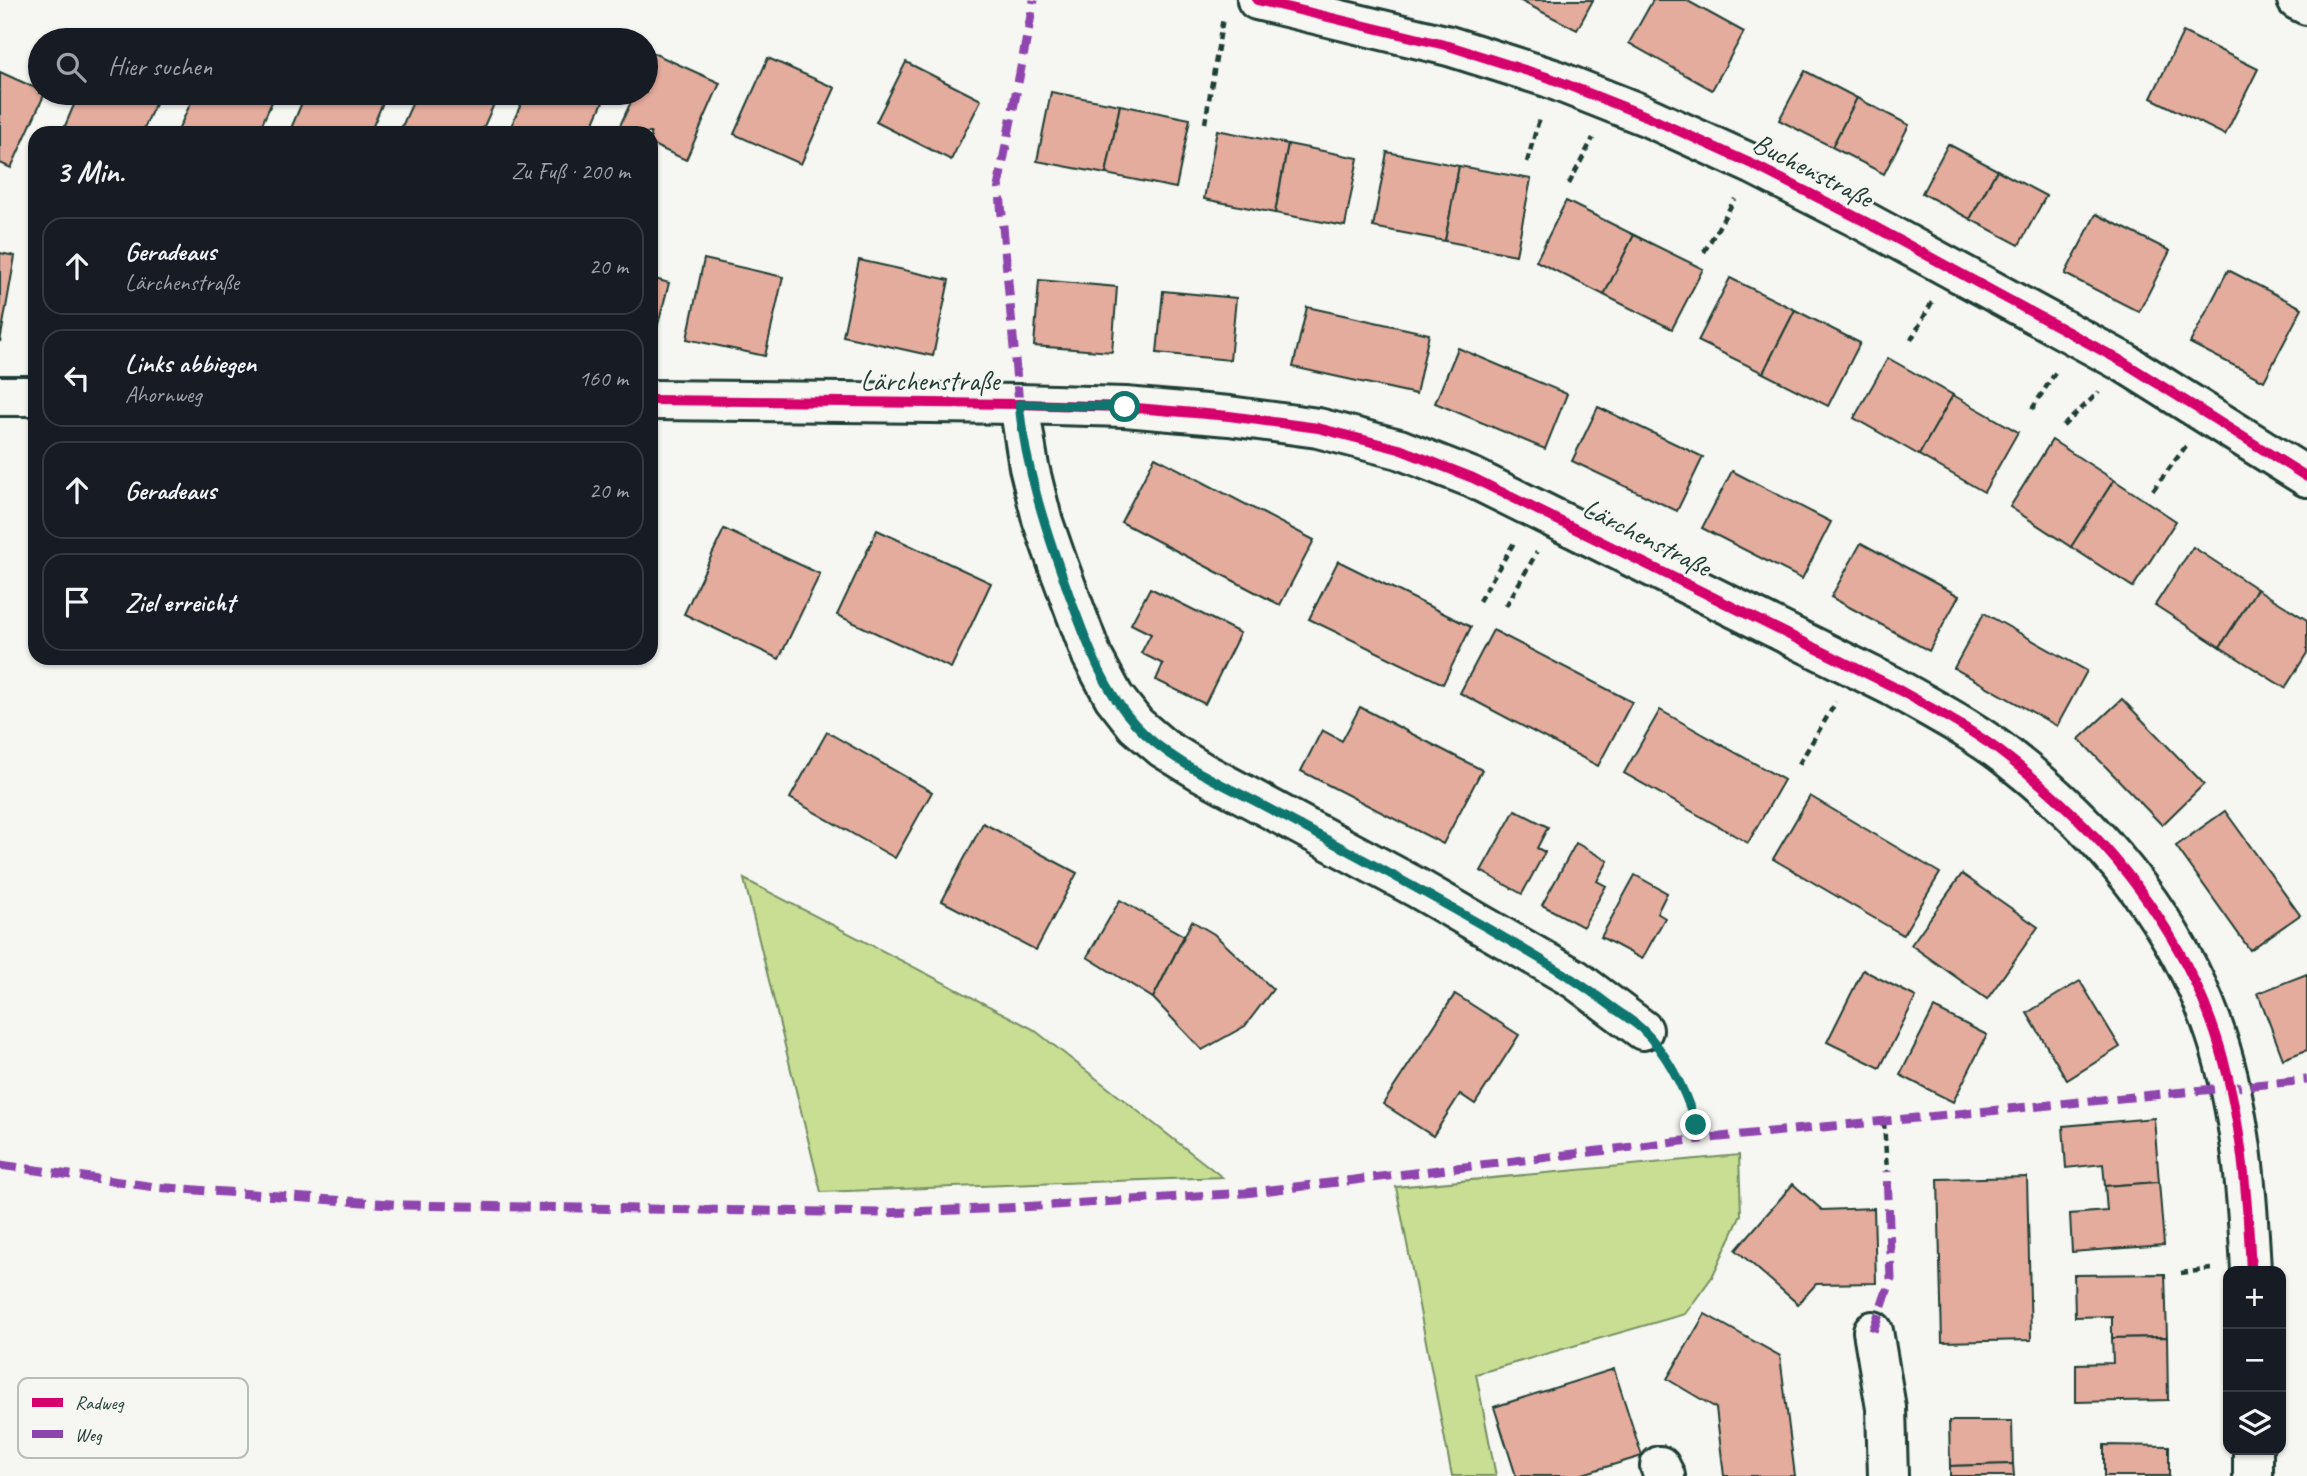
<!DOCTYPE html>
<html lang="de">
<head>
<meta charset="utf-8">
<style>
  :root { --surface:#171b24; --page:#242831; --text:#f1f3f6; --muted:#9ea1a6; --line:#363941 }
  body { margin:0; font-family:Caveat,sans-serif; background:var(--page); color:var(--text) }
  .controls { position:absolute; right:21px; bottom:21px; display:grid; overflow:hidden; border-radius:14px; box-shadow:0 2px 5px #0004 }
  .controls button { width:63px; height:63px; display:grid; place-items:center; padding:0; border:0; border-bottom:2px solid var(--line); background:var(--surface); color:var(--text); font:35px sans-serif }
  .stop { position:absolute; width:21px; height:21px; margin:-16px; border:5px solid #0f766e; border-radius:50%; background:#fff }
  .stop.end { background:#0f766e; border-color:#fff; box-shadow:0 2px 7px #0008 }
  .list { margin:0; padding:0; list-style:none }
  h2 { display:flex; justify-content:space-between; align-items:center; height:91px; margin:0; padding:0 28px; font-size:30px }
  h2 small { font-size:23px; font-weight:400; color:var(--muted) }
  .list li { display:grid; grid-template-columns:46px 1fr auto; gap:21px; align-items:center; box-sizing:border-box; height:98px; margin:0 14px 14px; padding:0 14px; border:2px solid var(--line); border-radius:21px }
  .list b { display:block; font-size:26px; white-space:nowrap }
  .list p { margin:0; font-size:23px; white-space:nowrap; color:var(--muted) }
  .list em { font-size:23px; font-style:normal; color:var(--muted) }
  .icon { flex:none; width:38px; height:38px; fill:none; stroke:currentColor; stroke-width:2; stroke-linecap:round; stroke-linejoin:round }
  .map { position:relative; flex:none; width:2307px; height:1476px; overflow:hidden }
  .search { position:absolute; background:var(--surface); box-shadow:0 2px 5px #0004; left:28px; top:28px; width:630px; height:77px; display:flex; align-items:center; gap:18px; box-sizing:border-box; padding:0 24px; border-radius:38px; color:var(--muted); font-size:26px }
  .panel { position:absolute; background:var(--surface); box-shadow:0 2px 5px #0004; left:28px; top:126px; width:630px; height:539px; border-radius:21px }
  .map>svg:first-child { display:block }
  .green { fill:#c8de93; stroke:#748e64; stroke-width:2 }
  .building { fill:#e4ac9d; stroke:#1f3d34; stroke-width:2 }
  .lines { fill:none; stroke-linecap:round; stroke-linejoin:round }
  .minor-casing { stroke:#1f3d34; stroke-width:44 }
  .path { stroke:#1f3d34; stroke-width:4.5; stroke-dasharray:7 5; stroke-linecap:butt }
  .minor { stroke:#f6f6f2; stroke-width:38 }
  .quiet { stroke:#8e44ad; stroke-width:9; stroke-dasharray:18 9; stroke-linecap:butt }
  .cycleway-casing { stroke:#f6f6f2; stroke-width:15 }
  .cycleway { stroke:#d6006c; stroke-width:10 }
  .route { stroke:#0f766e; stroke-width:9 }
  .labels { text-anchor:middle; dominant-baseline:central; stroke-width:5; stroke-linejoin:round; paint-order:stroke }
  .street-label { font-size:28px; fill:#1f3d34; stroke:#f6f6f2 }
  .key { fill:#f6f6f2; stroke:#b6beb9; stroke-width:2 }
  .key-label { font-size:19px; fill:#1f3d34 }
</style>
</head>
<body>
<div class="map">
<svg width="2307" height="1476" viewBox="0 0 2307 1476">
  <rect width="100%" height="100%" fill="#f6f6f2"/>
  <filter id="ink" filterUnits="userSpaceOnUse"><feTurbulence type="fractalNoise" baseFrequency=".0143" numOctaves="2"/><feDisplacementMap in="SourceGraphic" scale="14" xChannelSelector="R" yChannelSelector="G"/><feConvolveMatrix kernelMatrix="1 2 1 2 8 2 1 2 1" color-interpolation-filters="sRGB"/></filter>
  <g filter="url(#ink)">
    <g class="green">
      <path d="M744,879L1033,1029L1222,1177L821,1192Z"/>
      <path d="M1739,1155L1741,1215L1712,1277L1685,1314L1476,1374L1496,1476H1452L1396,1187Z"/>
    </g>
    <g class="building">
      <path d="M1519,0H1593L1577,30Z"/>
      <path d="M1653,0H1686L1744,32L1712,90L1629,43Z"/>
      <path d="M2183,32L2258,69L2225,135L2151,98Z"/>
      <path d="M653,53L720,83L686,160L651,144V133H626L618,130L635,93H646V68Z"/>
      <path d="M768,58L835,88L801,164L734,134Z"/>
      <path d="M906,62L981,100L951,160L876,122Z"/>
      <path d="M1805,71L1857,98L1832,147L1779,120Z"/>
      <path d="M0,72L40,90V93H45L11,168L0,163Z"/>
      <path d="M1051,92L1120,105L1106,174L1037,161Z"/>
      <path d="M79,93H160L142,133H62Z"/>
      <path d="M195,93H276L258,133H177Z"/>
      <path d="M306,93H387L370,133H289Z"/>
      <path d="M417,93H499L481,133H399Z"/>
      <path d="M526,93H607L589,133H508Z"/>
      <path d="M1857,98L1909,125L1884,174L1832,147Z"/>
      <path d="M1120,105L1190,119L1176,188L1106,174Z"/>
      <path d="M1217,130L1288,144L1275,213L1204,199Z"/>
      <path d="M1288,144L1358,158L1345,226L1275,213Z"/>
      <path d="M1948,144L1997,170L1970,219L1922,193Z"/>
      <path d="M1387,152L1459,166L1445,241L1373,227Z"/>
      <path d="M1459,166L1531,179L1516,255L1445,241Z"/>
      <path d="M1997,170L2046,196L2019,245L1970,219Z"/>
      <path d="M1566,201L1634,235L1604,295L1536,261Z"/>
      <path d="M2096,214L2170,251L2139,312L2065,274Z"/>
      <path d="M1634,235L1703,269L1672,329L1604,295Z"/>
      <path d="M0,253L15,256L0,342Z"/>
      <path d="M704,259L783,277L765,356L687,339Z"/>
      <path d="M859,260L949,280L933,356L843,336Z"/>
      <path d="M2228,270L2302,308L2264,381L2190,343Z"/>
      <path d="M651,278L669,283L651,351Z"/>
      <path d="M1730,278L1795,310L1763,373L1698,341Z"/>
      <path d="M1039,280L1117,287L1112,352L1034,346Z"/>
      <path d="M1163,291L1236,298L1230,360L1157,353Z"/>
      <path d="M1307,307L1429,334L1416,394L1293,367Z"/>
      <path d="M1795,310L1860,343L1828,406L1763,373Z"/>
      <path d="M1458,348L1567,394L1545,449L1435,403Z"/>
      <path d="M1888,358L1953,395L1919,455L1854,418Z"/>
      <path d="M1953,395L2018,432L1984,492L1919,455Z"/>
      <path d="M1598,407L1703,457L1677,511L1572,461Z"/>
      <path d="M2052,440L2114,480L2071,547L2010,507Z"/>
      <path d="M1155,457L1314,540L1280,605L1121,522Z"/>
      <path d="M1732,471L1831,522L1802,579L1702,528Z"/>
      <path d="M2114,480L2176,521L2133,587L2071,547Z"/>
      <path d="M724,529L820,574L779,659L684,614Z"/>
      <path d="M877,530L991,583L951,668L837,615Z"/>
      <path d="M1861,543L1959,596L1929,651L1831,597Z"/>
      <path d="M2193,547L2257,589L2220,647L2155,605Z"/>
      <path d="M1338,561L1471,627L1443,684L1309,619Z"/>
      <path d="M1150,588L1240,633L1205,704L1156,680L1163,664L1141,653L1151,634L1131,624Z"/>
      <path d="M2257,589L2307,620V653L2285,688L2220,647Z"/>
      <path d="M1984,613L2087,671L2057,726L1954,668Z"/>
      <path d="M1493,630L1632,702L1598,766L1460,693Z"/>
      <path d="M2122,699L2204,784L2162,825L2079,739Z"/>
      <path d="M1360,707L1482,770L1443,844L1301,771L1322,730L1342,741Z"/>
      <path d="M1660,710L1784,780L1748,843L1624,773Z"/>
      <path d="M827,732L932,792L895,858L790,798Z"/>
      <path d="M1810,796L1940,873L1903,935L1773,859Z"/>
      <path d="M1515,810L1548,827L1537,848L1545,852L1522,894L1481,871Z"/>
      <path d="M2225,811L2300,915L2250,950L2176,846Z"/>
      <path d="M983,823L1077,873L1036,950L942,901Z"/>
      <path d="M1576,843L1608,861L1597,881L1606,886L1583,927L1542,905Z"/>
      <path d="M1962,874L2038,927L1987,999L1911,945Z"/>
      <path d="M1635,875L1667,893L1657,913L1665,918L1642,959L1601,937Z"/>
      <path d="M1120,900L1184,936L1153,998L1087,957Z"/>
      <path d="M1192,921L1214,934L1273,989L1245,1026L1202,1050L1153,998Z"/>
      <path d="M1863,970L1916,997L1880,1068L1827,1042Z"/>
      <path d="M2307,974V1050L2283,1059L2258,993Z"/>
      <path d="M2080,981L2120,1047L2067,1080L2027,1013Z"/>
      <path d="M1455,994L1519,1035L1475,1104L1460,1094L1433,1136L1383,1104Z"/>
      <path d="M1934,1008L1987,1035L1953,1102L1900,1075Z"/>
      <path d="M2154,1118L2159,1182L2105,1186L2103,1164L2066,1168L2063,1126Z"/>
      <path d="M2027,1177L2031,1340L1942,1342L1938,1179Z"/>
      <path d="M2159,1182L2164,1245L2072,1252L2070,1214L2107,1211L2105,1186Z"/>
      <path d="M1793,1184L1822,1210L1874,1208L1876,1283L1816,1284L1798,1304L1736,1250Z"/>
      <path d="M2165,1274L2167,1337L2112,1338V1316L2075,1317L2074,1275Z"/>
      <path d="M1705,1314L1780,1356L1795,1476H1724L1716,1408L1667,1379Z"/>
      <path d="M2167,1337L2168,1400L2076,1402V1364L2113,1363L2112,1338Z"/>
      <path d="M1614,1369L1642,1456L1576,1476H1516L1494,1407Z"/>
      <path d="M1949,1421H2012L2013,1464L1950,1466Z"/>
      <path d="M2104,1445L2169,1446V1476H2104Z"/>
      <path d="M2013,1464L2014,1476H1950V1466Z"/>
    </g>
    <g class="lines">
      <g class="minor-casing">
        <g id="minor">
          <path d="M1257,0L1449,46L1550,78L1646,116L1754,165L1864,221L2125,363L2307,477"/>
          <path d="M2297,0L2307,5"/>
          <path d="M0,396H35"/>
          <path d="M651,400L1019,404L1125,407L1229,416L1318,428L1399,449L1473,478L1892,686C1932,709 1974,730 2010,759C2098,828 2172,915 2211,1021C2240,1099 2247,1188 2251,1271"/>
          <path d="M1019,404L1029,467L1042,519L1058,565L1092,656L1114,697L1136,725L1163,748L1202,772L1419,889L1575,979L1643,1030"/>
          <path d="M1873,1331L1886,1408L1888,1476"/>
          <path d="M1660,1466L1665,1476"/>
          <path d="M2253,1476V1450"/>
        </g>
      </g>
      <g class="path">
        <path d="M1205,123L1223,18"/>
        <path d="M1527,162L1540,116"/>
        <path d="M1569,184L1593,138"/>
        <path d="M1704,252L1735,199"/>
        <path d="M1911,340L1932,302"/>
        <path d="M2032,409L2057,370"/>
        <path d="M2063,426L2099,392"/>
        <path d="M2153,490L2186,446"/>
        <path d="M1479,601L1515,541"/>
        <path d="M1506,606L1537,552"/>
        <path d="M1799,764L1836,702"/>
        <path d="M1666,1059L1687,1097L1696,1125"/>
        <path d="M1884,1122L1887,1171"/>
        <path d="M2181,1273L2211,1269"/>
      </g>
      <use href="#minor" class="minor"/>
      <g class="quiet">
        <path d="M1019,404L999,182L1034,0"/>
        <path d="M1696,1125L1700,1139L2307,1080"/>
        <path d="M0,1165L155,1187L403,1205L883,1213L1005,1208L1245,1193L1700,1139"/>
        <path d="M1873,1331L1891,1279L1887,1171"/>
      </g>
      <g class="cycleway-casing">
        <g id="cycleway">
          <path d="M1257,0L1449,46L1550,78L1646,116L1754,165L1864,221L2125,363L2307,477"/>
          <path d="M651,400L1019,404L1125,407L1229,416L1318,428L1399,449L1473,478L1892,686C1932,709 1974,730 2010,759C2098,828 2172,915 2211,1021C2240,1099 2247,1188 2251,1271"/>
        </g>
      </g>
      <use href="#cycleway" class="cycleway"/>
    </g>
  </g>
  <g class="lines" filter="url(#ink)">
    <path class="route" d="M1125,407L1019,404C1026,471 1047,534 1070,597C1087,642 1102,688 1135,724C1168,761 1221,783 1264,806C1343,848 1423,891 1501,936C1539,958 1577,980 1612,1007C1622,1014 1633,1021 1642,1029C1669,1055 1685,1090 1696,1125"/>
  </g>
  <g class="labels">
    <g class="street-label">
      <text transform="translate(1813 170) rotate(27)">Buchenstraße</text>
      <text x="930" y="380">Lärchenstraße</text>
      <text transform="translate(1647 537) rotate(27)">Lärchenstraße</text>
    </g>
  </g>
  <rect x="18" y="1378" width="230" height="80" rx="10" class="key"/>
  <rect x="32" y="1398" width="31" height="9" fill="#d6006c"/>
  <rect x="32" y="1430" width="31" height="8" fill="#8e44ad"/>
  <g class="key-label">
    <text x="75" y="1409">Radweg</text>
    <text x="75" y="1441">Weg</text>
  </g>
</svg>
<div class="controls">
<button>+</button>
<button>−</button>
<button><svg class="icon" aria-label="layers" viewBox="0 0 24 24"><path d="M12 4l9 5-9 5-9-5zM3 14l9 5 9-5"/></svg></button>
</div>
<div class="stop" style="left:1125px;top:407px"></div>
<div class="stop end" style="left:1696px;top:1125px"></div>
<div class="search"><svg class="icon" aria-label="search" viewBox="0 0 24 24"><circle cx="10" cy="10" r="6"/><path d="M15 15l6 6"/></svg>Hier suchen</div>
<section class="panel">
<h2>3 Min.<small>Zu Fuß · 200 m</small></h2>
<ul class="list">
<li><svg class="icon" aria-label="ahead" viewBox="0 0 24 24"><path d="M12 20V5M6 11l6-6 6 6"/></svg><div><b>Geradeaus</b><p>Lärchenstraße</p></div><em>20 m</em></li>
<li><svg class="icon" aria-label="left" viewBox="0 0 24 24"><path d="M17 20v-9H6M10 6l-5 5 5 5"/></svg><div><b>Links abbiegen</b><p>Ahornweg</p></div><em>160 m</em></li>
<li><svg class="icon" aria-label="ahead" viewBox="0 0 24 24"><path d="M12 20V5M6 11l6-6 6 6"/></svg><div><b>Geradeaus</b></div><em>20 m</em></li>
<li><svg class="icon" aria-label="arrive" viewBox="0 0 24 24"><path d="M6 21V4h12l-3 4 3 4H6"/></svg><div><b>Ziel erreicht</b></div></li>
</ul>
</section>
</div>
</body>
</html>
